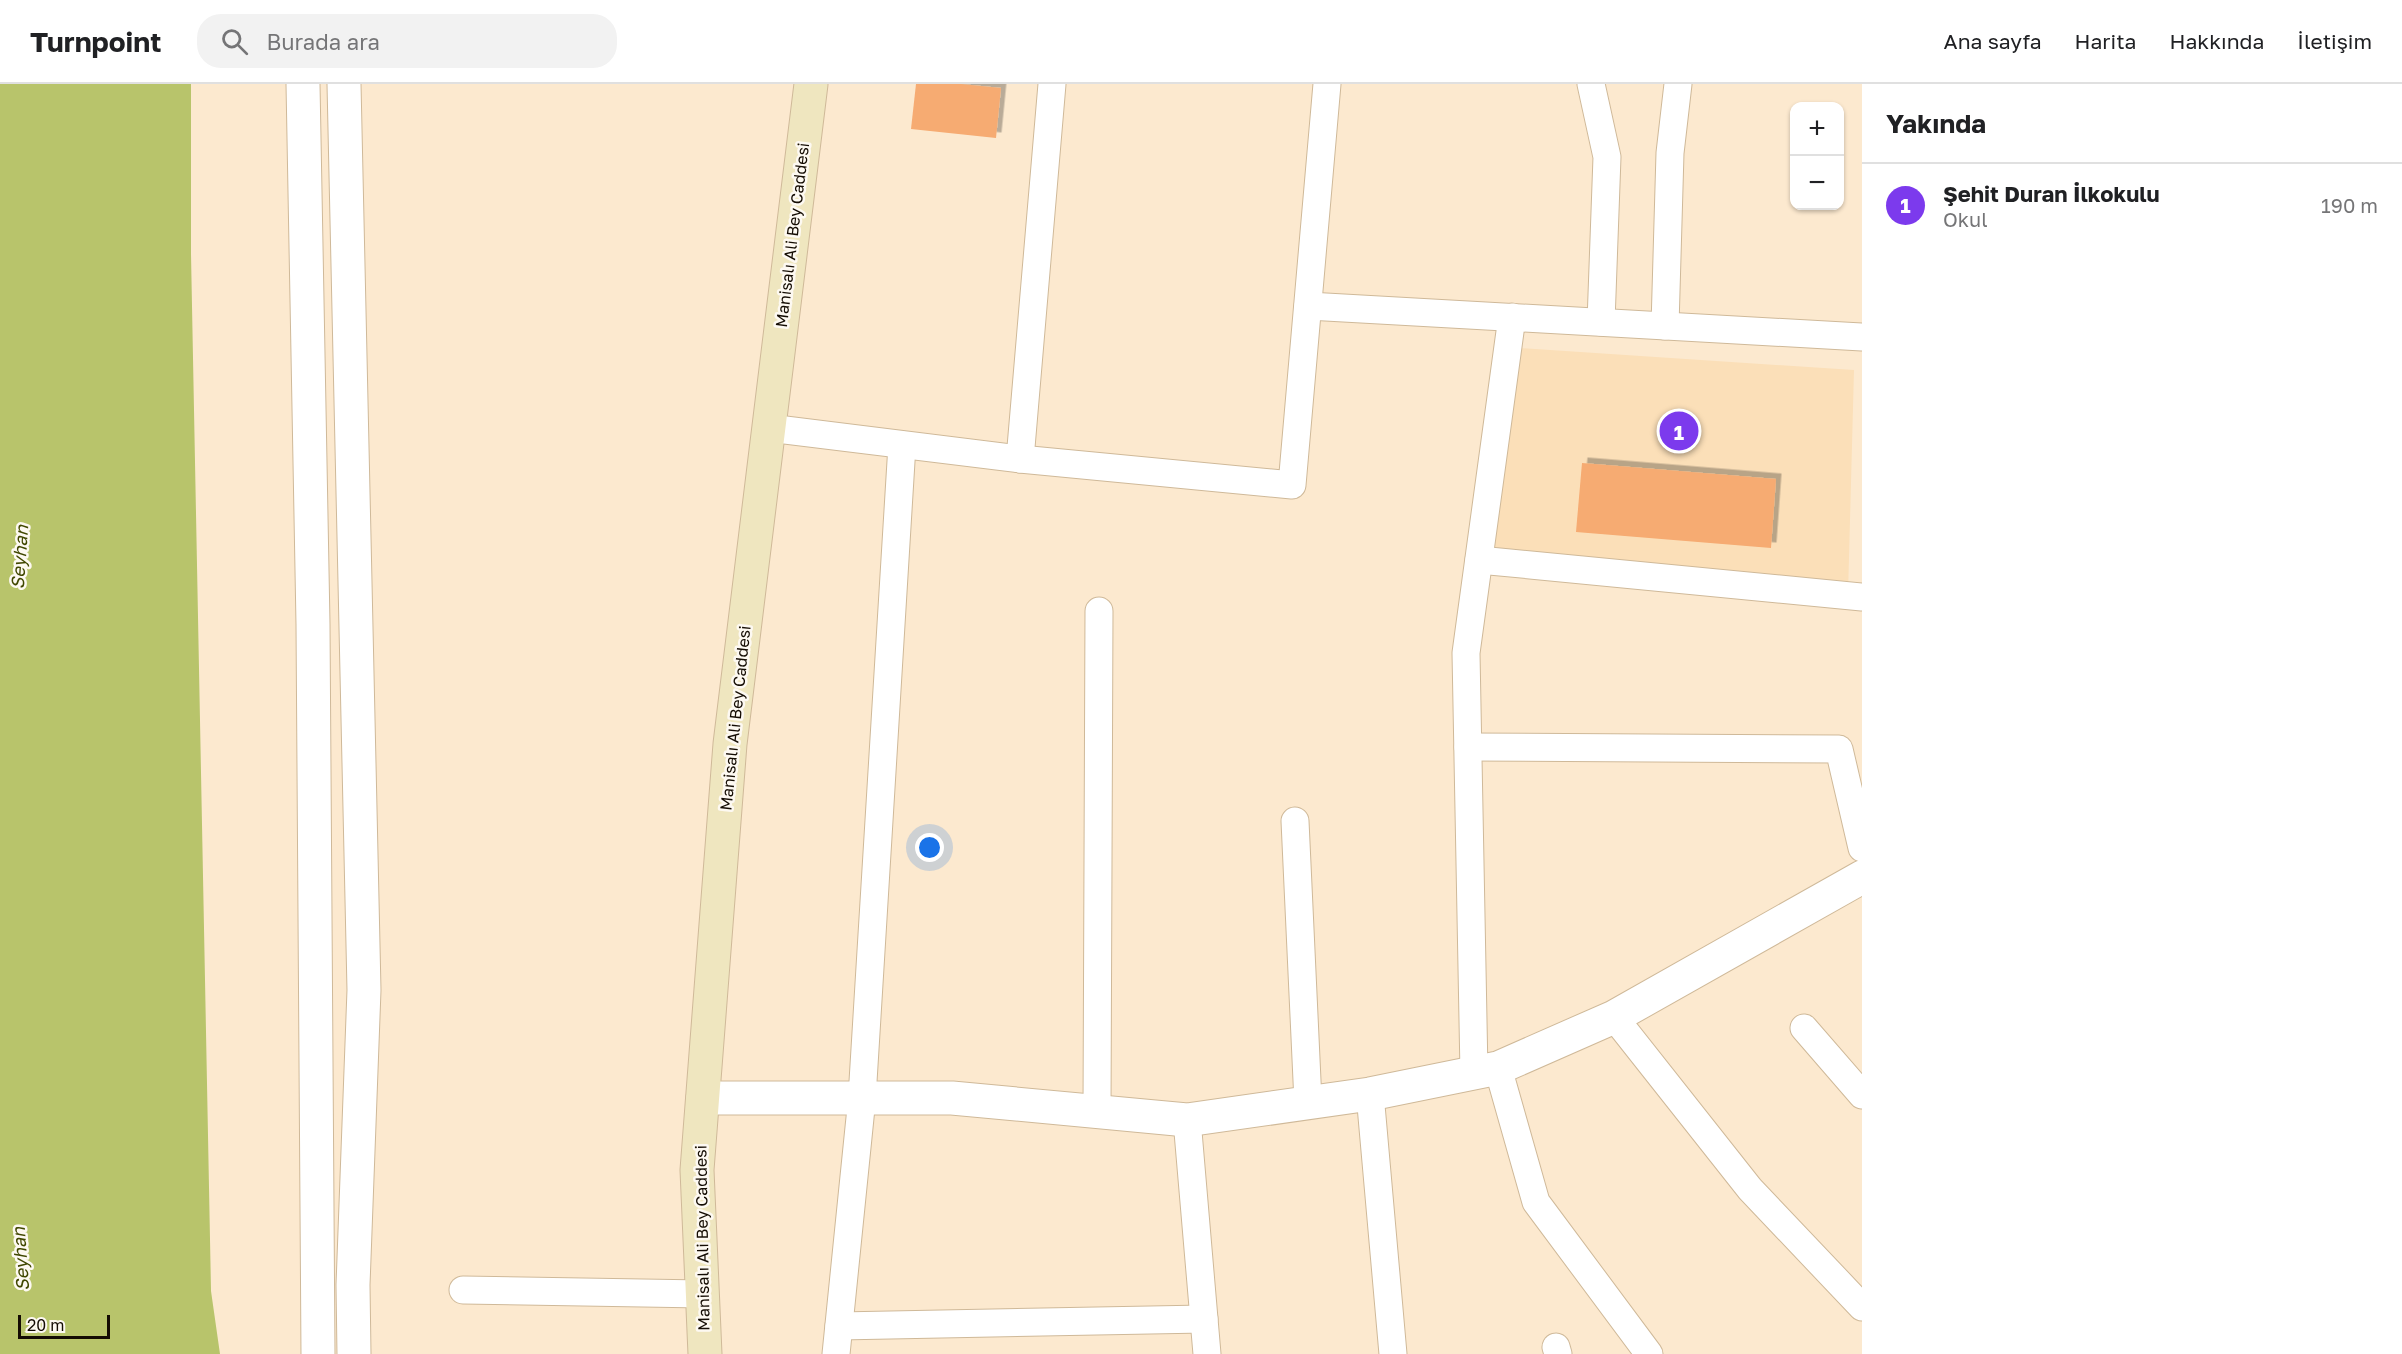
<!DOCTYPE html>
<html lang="tr">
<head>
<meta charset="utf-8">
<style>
  :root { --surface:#fff; --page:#f2f2f2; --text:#202124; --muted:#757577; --line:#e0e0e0; --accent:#7c3aed }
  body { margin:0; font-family:"Golos Text",sans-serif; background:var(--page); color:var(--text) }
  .controls { position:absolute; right:18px; top:18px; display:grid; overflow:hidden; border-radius:12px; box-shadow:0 2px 4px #0004 }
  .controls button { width:54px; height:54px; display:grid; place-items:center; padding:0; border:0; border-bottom:2px solid var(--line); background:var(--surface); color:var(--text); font:30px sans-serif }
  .scale { position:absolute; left:18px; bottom:15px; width:92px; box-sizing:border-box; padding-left:6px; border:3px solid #140c03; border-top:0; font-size:16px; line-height:21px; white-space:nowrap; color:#140c03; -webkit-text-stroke:4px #fdf9f2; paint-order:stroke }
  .you { position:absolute; left:930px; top:764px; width:21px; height:21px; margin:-15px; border:4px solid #fff; border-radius:50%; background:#1a73e8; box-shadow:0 0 0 9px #1a73e833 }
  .badge { display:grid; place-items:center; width:39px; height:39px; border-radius:50%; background:var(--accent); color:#fff; font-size:20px; font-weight:700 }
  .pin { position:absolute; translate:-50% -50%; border:3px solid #fff; box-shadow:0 2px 6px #0006 }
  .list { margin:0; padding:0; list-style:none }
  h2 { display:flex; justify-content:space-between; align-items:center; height:78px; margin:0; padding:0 24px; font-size:26px }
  h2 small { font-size:20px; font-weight:400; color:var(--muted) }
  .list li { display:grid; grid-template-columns:39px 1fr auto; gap:18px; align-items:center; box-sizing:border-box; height:84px; padding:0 24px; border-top:2px solid var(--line) }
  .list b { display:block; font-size:22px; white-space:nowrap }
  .list p { margin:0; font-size:20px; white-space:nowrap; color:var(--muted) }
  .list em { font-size:20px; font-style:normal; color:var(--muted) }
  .icon { flex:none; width:33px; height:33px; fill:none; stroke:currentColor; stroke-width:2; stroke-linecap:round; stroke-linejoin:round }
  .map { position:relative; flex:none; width:1862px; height:1270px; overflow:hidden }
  header { display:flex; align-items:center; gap:36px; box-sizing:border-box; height:84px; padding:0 30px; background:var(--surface); border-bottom:2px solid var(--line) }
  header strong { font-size:28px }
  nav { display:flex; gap:33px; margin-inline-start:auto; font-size:21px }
  .search { width:420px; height:54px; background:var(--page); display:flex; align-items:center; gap:15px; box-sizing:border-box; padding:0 21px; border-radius:24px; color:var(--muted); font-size:22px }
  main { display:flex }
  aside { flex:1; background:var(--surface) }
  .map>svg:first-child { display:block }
  .built { fill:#fbdfb8 }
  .water { fill:#b8c46b }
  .building { fill:#f6ab72; filter:url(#shadow) }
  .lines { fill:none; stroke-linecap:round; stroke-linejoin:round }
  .minor-casing { stroke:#cfb999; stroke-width:29 }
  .tertiary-casing { stroke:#cfb999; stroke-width:35 }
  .secondary-casing { stroke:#cfb999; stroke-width:35 }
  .minor { stroke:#fff; stroke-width:27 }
  .tertiary { stroke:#fff; stroke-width:33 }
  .secondary { stroke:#efe6bf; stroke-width:33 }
  .labels { text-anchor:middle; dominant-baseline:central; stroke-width:5; stroke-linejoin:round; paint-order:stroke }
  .street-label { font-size:16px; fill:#140c03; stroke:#fdf9f2 }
  .water-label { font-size:18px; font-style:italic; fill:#404700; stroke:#fdf9f2 }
</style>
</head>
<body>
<header>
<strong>Turnpoint</strong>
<div class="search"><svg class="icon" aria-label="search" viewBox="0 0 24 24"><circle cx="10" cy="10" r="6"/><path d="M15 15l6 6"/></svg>Burada ara</div>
<nav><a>Ana sayfa</a><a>Harita</a><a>Hakkında</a><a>İletişim</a></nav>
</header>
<main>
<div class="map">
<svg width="1862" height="1270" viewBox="0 0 1862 1270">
  <defs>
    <filter id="shadow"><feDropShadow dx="5.5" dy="-5.5" stdDeviation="0" flood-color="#0004"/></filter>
  </defs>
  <rect width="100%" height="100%" fill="#fce9cf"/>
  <path class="built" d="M1519,264L1854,286L1848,511L1486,471Z"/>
  <path class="water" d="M0,0H191V170L211,1207L220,1270H0Z"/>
  <g class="building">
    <path d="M916,0H961L1001,4L996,54L911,45Z"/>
    <path d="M1582,379L1776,395L1771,464L1576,448Z"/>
  </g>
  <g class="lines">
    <g class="minor-casing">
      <g id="minor">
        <path d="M1591,0L1607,73L1601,238"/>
        <path d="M1308,222L1862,253"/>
        <path d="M1665,242L1670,69L1678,0"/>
        <path d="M769,344L1020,375L1292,401L1327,0"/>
        <path d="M1020,375L1052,0"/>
        <path d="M1479,476L1862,513"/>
        <path d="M1468,663L1839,665L1862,764"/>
        <path d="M1295,737L1308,1018"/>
        <path d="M1614,933L1750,1105L1862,1223"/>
        <path d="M1804,944L1862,1011"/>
        <path d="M1498,984L1536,1118L1649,1270"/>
        <path d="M1474,989L1466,569L1512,233"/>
        <path d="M1370,1010L1393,1270"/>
        <path d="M1097,1027L1099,527"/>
        <path d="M1187,1036L1207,1270"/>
        <path d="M463,1206L703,1210"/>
        <path d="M839,1242L1204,1235"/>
        <path d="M1556,1263L1558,1270"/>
        <path d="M836,1270L862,1014L902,361"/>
      </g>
    </g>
    <g class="tertiary-casing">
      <g id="tertiary">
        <path d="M303,0L313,540L318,1270"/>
        <path d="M344,0L364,906L353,1201L354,1270"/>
        <path d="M703,1014H952L1187,1036L1370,1010L1498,984L1614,933L1862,793"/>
      </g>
    </g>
    <g class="secondary-casing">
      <path id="secondary" d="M705,1270L697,1086L730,660L811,0"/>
    </g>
    <use href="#minor" class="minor"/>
    <use href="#tertiary" class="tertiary"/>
    <use href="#secondary" class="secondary"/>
  </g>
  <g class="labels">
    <g class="street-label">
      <text transform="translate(792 151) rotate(-83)">Manisalı Ali Bey Caddesi</text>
      <text transform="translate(735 634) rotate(-84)">Manisalı Ali Bey Caddesi</text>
      <text transform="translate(702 1154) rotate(-91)">Manisalı Ali Bey Caddesi</text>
    </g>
    <g class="water-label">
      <text transform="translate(19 473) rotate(-86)">Seyhan</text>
      <text transform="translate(20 1175) rotate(-94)">Seyhan</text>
    </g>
  </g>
</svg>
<div class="controls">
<button>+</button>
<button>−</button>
</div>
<div class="scale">20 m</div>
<div class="you"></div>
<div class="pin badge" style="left:1679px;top:347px">1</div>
</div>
<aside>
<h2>Yakında<small></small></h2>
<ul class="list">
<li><span class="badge">1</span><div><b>Şehit Duran İlkokulu</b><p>Okul</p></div><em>190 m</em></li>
</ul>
</aside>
</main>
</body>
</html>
